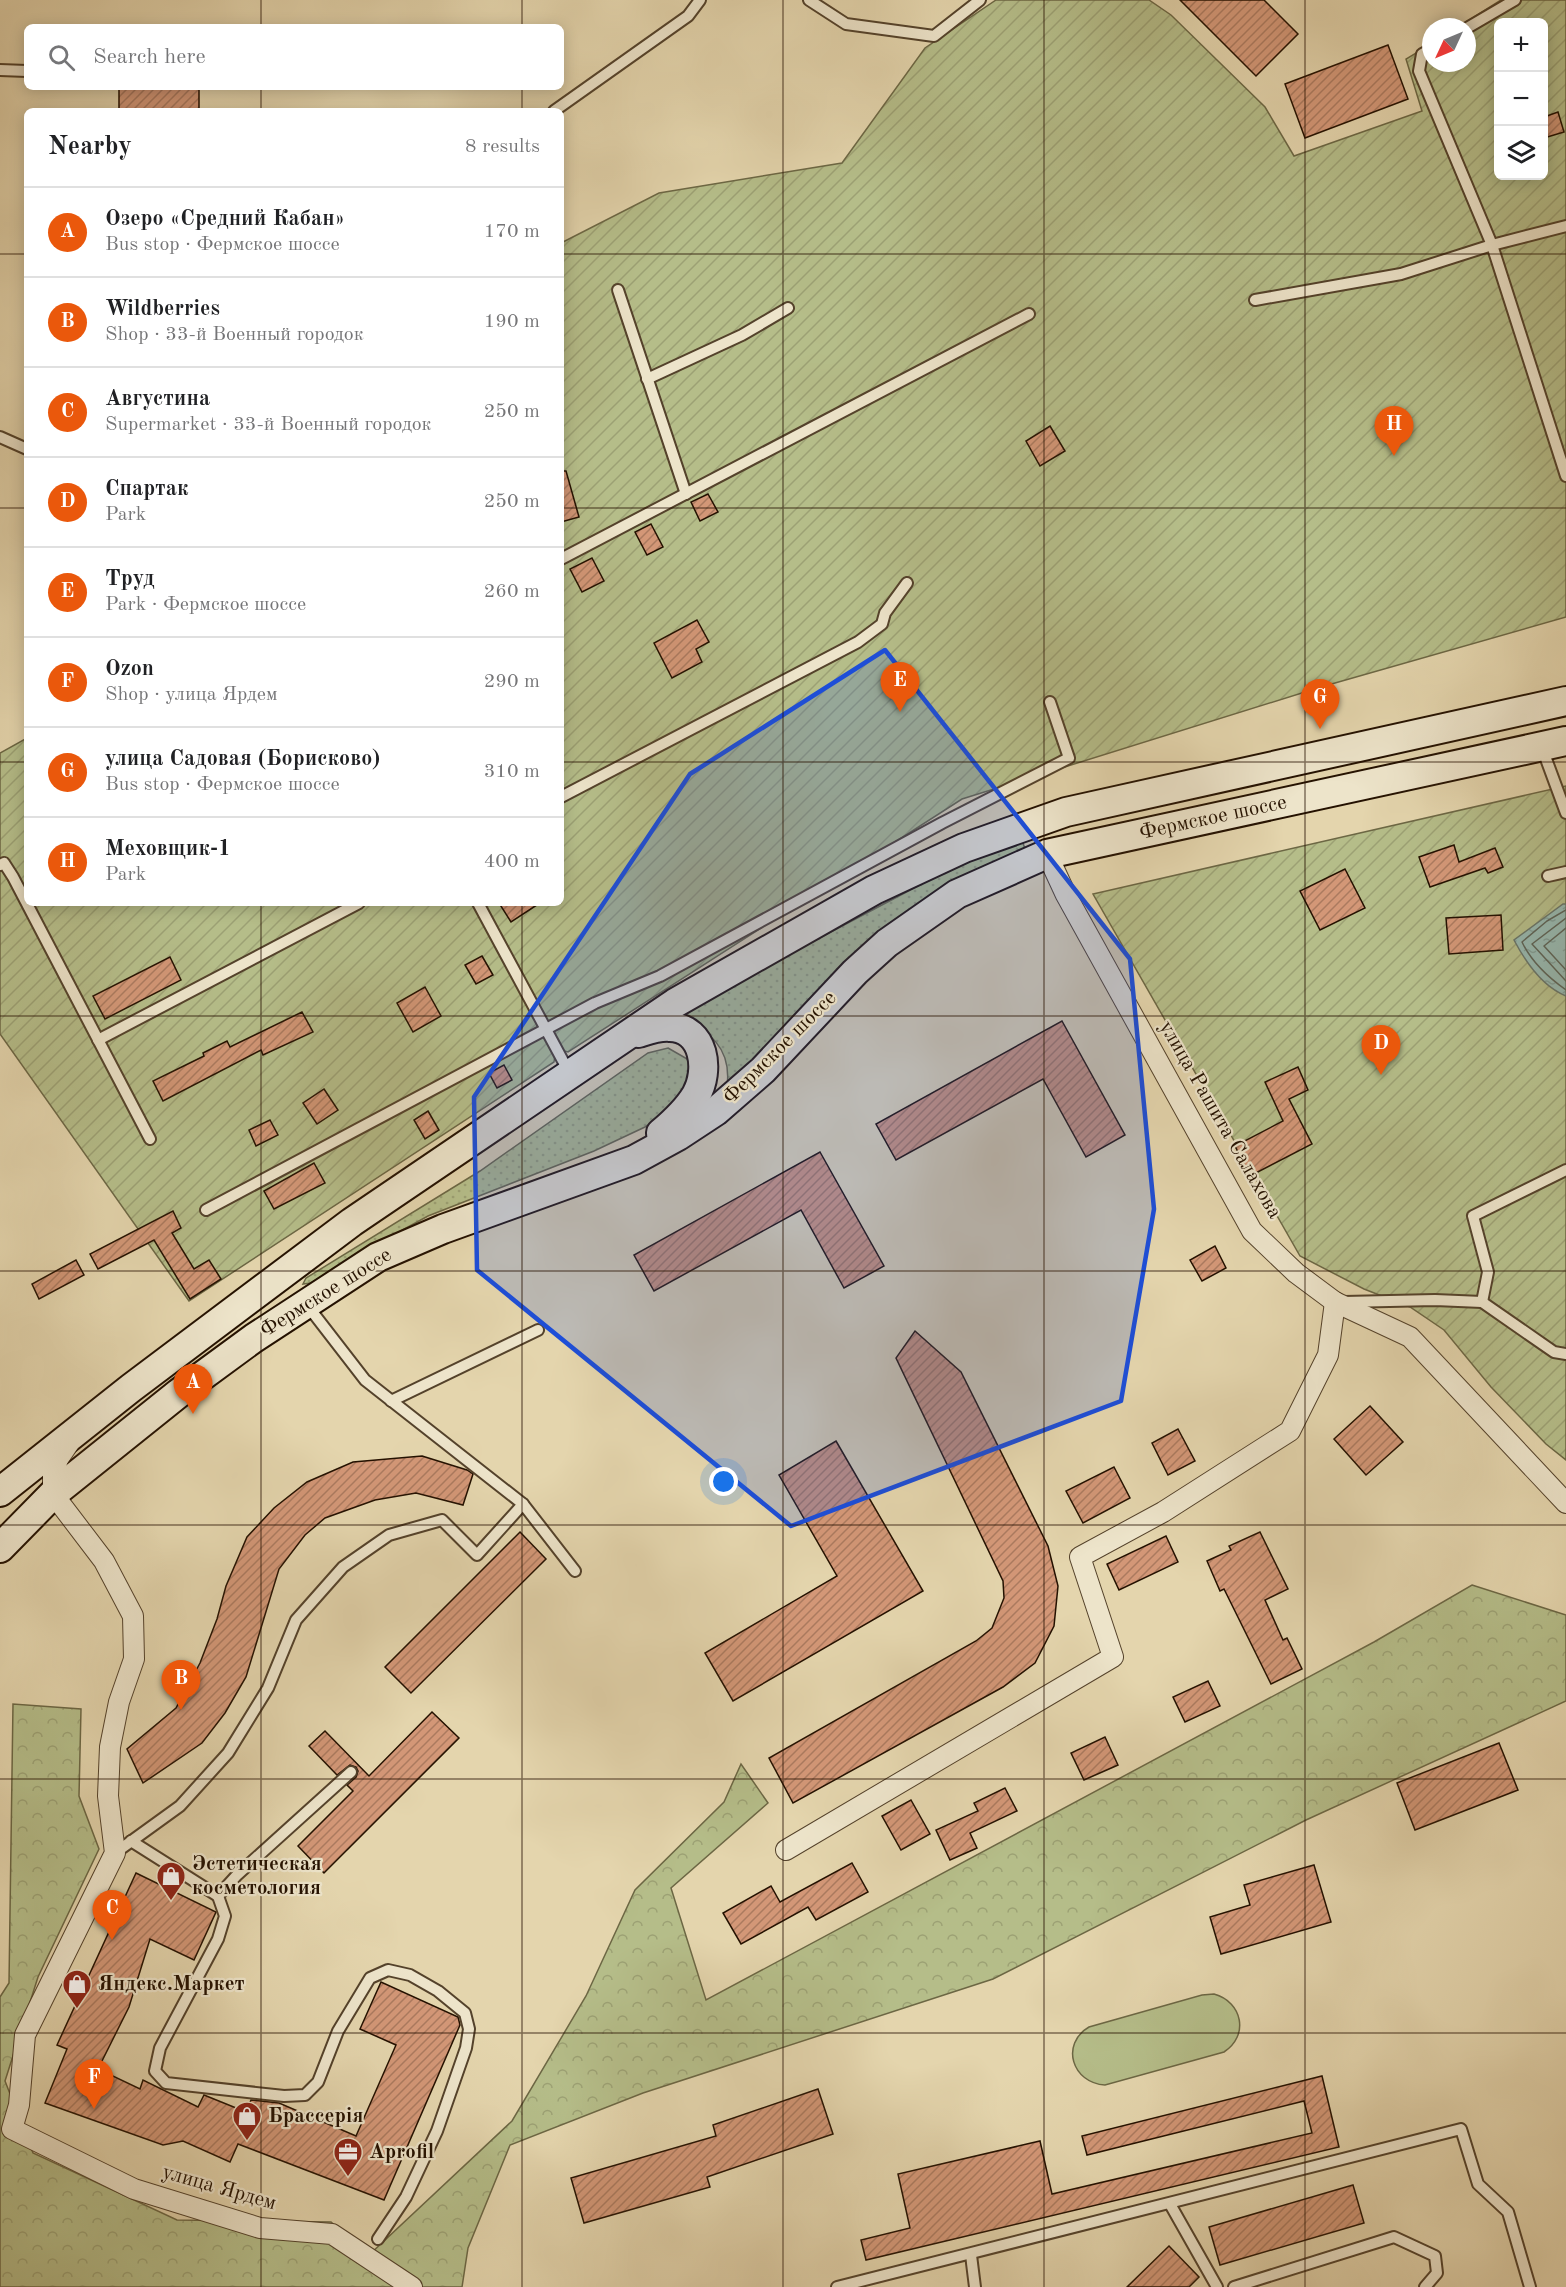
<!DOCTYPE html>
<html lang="en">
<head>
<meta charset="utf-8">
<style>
  :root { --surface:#fff; --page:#f2f2f2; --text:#202124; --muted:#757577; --line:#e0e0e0; --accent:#ea580c }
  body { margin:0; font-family:"Old Standard TT",serif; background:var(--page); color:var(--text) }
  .controls { position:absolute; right:18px; top:18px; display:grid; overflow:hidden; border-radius:9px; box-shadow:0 3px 15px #0003 }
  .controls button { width:54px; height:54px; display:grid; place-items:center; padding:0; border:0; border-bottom:2px solid var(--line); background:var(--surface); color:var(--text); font:30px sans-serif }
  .compass { position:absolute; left:1422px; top:18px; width:54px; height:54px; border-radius:50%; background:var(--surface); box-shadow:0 3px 15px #0003; rotate:226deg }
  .you { position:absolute; left:724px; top:1482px; width:21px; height:21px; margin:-15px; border:4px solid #fff; border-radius:50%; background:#1a73e8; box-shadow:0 0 0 9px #1a73e833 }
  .badge { display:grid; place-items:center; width:39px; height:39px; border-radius:50%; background:var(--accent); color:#fff; font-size:20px; font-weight:700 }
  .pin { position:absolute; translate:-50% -50px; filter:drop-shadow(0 2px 3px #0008) }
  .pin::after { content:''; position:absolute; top:32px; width:21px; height:18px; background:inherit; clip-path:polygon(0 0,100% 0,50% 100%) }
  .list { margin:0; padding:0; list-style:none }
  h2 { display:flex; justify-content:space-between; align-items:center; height:78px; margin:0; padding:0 24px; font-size:26px }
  h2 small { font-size:20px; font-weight:400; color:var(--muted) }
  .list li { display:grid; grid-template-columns:39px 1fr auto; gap:18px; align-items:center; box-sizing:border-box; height:90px; padding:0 24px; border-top:2px solid var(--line) }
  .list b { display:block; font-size:22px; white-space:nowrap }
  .list p { margin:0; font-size:20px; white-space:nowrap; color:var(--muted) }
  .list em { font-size:20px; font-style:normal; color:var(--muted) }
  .icon { flex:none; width:33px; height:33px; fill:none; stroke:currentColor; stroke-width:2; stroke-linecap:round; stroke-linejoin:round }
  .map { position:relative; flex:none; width:1566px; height:2287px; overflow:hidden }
  .search { position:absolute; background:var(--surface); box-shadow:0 3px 15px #0003; left:24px; top:24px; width:540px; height:66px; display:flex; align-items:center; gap:15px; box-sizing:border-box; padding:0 21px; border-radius:9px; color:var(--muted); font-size:22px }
  .panel { position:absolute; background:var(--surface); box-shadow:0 3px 15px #0003; left:24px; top:108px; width:540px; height:798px; border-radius:9px }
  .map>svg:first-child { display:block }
  .grass { fill:url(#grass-dots); stroke:#6c6744; stroke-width:1.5 }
  .forest { fill:url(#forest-crowns); stroke:#6c6744; stroke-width:1.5 }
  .garden { fill:url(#garden-furrows); stroke:#6c6744; stroke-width:1.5; fill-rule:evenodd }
  .pitch { fill:#b5bd89; stroke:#6c6744; stroke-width:1.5 }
  .water { fill:url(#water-ripples); stroke:#68756a; stroke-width:1.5 }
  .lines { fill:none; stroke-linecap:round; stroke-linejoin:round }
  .shore { stroke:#5d6458; stroke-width:1.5 }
  .building { fill:url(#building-hatch); stroke:#241100; stroke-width:1.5 }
  .service-casing { stroke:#54422b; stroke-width:14 }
  .minor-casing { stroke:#54422b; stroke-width:22 }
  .secondary-casing { stroke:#241100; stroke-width:32 }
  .service { stroke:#ede4ca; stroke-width:10 }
  .minor { stroke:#ede4ca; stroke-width:20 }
  .secondary { stroke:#ede4ca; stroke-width:28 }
  .marked { fill:#1d4ed8; fill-opacity:0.2; stroke:#1d4ed8; stroke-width:4.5; stroke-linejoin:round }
  .grid { fill:none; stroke:#241100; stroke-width:1.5; stroke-opacity:0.55 }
  .labels { text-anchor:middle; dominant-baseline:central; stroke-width:4.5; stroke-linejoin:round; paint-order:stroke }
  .street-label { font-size:21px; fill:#241100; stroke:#ede4ca }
  .poi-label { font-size:21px; font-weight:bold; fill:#241100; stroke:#ede4ca; text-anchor:start }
</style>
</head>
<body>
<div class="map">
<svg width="1566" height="2287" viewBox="0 0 1566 2287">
  <defs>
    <pattern id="grass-dots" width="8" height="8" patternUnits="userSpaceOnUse" patternTransform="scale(1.5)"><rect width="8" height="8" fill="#b5bd89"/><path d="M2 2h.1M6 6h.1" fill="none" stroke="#9ca174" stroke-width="1.8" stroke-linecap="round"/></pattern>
    <pattern id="forest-crowns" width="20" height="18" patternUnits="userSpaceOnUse" patternTransform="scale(1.5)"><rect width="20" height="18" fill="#b5bd89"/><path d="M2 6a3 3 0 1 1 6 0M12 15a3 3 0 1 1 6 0" fill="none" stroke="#9ca174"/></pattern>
    <pattern id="garden-furrows" width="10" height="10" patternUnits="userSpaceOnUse" patternTransform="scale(1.5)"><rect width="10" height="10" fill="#b5bd89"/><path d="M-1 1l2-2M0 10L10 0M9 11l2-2" fill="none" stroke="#9ca174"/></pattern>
    <pattern id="water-ripples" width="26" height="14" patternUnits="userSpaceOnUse" patternTransform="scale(1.5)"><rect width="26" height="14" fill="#96b8b0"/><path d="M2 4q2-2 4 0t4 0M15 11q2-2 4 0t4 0" fill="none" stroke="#819d96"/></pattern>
    <pattern id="building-hatch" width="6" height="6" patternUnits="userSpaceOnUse" patternTransform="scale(1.5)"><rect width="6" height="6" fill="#d39777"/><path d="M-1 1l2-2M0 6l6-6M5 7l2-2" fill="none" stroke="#ab7a5f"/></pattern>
  </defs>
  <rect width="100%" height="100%" fill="#e4d5ad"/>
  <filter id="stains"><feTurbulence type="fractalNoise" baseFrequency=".00333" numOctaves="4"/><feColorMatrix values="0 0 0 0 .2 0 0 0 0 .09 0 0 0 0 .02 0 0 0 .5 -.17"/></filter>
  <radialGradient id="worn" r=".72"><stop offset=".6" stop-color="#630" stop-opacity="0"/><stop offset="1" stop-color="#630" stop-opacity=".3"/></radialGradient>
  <g class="grass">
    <path d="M1016,843H1023L1025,849L785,1028L727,1087C732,1048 710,1030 676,1018L772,963L969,859Z"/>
    <path d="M668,1048L689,1060L694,1076L676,1107L645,1127L594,1151L428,1216L348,1260L311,1283L303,1284L306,1278L480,1171L648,1053Z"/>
  </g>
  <path class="forest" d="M1472,1585L1566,1615V1701L1306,1820L993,1979L643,2093L510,2145L468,2248L462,2287H0V1997L9,1983L13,1704L81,1709L79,1796L99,1849L38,1977L5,2081L33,2153L177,2220L331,2222L369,2255L512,2121L586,1996L635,1890L724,1802L741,1764L768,1803L671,1888L706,2000L1374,1642Z"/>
  <g class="garden">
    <path d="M996,0H1149L1171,15L1265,107L1294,156L1422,111L1406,59L1431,44V63H1467V27H1458L1501,0H1566V617L1321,687L962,799L568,1052L556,1049L554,1062L189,1301L0,1034V753L27,738V903H561V243L659,193L842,163L925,48ZM1498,22H1544V176H1498Z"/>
    <path d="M1566,786V1460L1546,1444L1491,1387L1444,1330L1410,1307L1364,1289L1300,1256L1093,894Z"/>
  </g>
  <path class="pitch" d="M1214,1994C1243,2002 1249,2036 1224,2052L1105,2085C1072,2083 1060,2044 1089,2027L1202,1995Z"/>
  <path class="water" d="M1563,904H1566V996C1543,987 1525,961 1514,940Z"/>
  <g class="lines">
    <g class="shore">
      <path d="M1566,910L1547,921L1522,942C1531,961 1549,978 1566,990"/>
      <path d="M1566,918L1532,944L1566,981"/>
      <path d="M1566,928L1544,946L1566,970"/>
    </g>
  </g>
  <g class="building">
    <path d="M1180,0H1264L1298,34L1256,76Z"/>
    <path d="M1388,45L1408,99L1305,138L1285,84Z"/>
    <rect x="119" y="87" width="80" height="24"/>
    <path d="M1558,112L1564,132L1544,138V117Z"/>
    <path d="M1050,426L1065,451L1040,466L1026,441Z"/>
    <path d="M561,471H566L579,517L561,522Z"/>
    <path d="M708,494L718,512L700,521L691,502Z"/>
    <path d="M651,524L663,547L647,555L635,532Z"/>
    <path d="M592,558L604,581L582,592L570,569Z"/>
    <path d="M697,620L709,642L696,649L702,662L672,678L654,643Z"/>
    <path d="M1454,845L1459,862L1495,848L1503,867L1488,873L1485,868L1430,887L1419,857Z"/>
    <path d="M1345,869L1365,908L1320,930L1300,891Z"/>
    <path d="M499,903H540L511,922Z"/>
    <path d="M1501,915L1503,950L1449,954L1446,918Z"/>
    <path d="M482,956L493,975L476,984L465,965Z"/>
    <path d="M170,957L181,980L105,1019L93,996Z"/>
    <path d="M425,987L441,1016L413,1032L397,1003Z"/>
    <path d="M302,1012L313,1032L263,1055L261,1050L163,1101L153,1081L204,1056L203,1053L227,1041L230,1047Z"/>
    <path d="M1062,1021L1125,1135L1086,1157L1043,1079L896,1160L876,1124Z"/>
    <path d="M504,1065L512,1080L497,1088L489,1073Z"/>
    <path d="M1298,1067L1308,1090L1289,1099L1312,1144L1250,1176L1235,1146L1283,1121L1265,1082Z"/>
    <path d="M324,1089L338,1110L317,1124L303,1103Z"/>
    <path d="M428,1111L439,1130L425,1139L414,1120Z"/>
    <path d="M270,1120L278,1135L256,1146L249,1130Z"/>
    <path d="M820,1152L884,1266L844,1288L801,1210L654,1291L634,1255Z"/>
    <path d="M314,1163L325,1183L274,1209L264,1191Z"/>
    <path d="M173,1211L181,1228L172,1233L194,1269L209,1260L221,1279L190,1299L154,1240L98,1269L90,1254Z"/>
    <path d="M1215,1246L1226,1268L1202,1281L1190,1260Z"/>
    <path d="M76,1260L84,1275L39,1299L32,1284Z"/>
    <path d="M915,1331L961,1372L1048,1546L1058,1586L1054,1626L1035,1663L1003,1687L793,1803L769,1758L976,1641L992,1628L1004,1598L1003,1581L896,1358Z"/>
    <path d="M1370,1406L1403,1442L1366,1475L1334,1439Z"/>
    <path d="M1178,1429L1195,1461L1168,1475L1152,1443Z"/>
    <path d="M836,1441L923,1591L733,1701L705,1653L837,1576L779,1475Z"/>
    <path d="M422,1456L467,1470L473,1474L463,1505L416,1493L375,1500L325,1518L305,1535L279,1569L246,1677L225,1713L202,1743L143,1783L127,1749L176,1708L200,1663L217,1619L226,1586L247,1537L274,1508L307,1482L353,1462Z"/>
    <path d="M1114,1467L1130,1498L1083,1523L1066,1491Z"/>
    <path d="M520,1532L546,1559L411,1693L385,1667Z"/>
    <path d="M1260,1532L1288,1589L1265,1600L1283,1640L1287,1638L1302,1669L1271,1684L1224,1589L1220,1591L1207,1561L1231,1550L1229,1546Z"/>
    <path d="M1166,1536L1178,1562L1119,1590L1107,1564Z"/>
    <path d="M1208,1681L1220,1706L1185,1722L1173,1697Z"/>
    <path d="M432,1712L459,1738L324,1873L298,1846L353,1791L347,1785L356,1777L358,1771L356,1767L350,1765L337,1775L309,1746L325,1731L369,1776Z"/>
    <path d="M1105,1737L1118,1765L1084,1780L1071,1753Z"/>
    <path d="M1499,1743L1518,1790L1415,1830L1397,1783Z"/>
    <path d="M1005,1788L1017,1811L970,1833L977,1848L950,1860L936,1830L978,1811L974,1803Z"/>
    <path d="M911,1800L930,1834L901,1850L882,1816Z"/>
    <path d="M852,1863L868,1892L816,1920L808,1907L741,1944L723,1913L771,1886L780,1902Z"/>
    <path d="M1314,1865L1331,1922L1221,1954L1210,1917L1250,1905L1244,1885Z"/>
    <path d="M136,1873L216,1912L194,1960L150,1939L129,2007L98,2069L140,2089L143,2080L198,2107L204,2095L246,2112L251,2100L279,2103L356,2136L396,2045L360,2029L381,1982L458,2017L460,2025L384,2200L238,2144L230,2162L183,2141L163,2145L45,2103L67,2049L57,2045Z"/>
    <path d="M1322,2076L1339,2147L866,2260L861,2240L910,2228L898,2174L1040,2141L1052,2194L1312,2133L1304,2101L1087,2155L1082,2136Z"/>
    <path d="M818,2089L833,2134L707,2177L710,2187L584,2223L571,2178L716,2136L713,2125Z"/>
    <path d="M1353,2185L1364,2223L1220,2265L1209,2227Z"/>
    <path d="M1169,2246L1199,2277L1189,2287H1127Z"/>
  </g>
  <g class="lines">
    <g class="service-casing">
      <g id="service">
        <path d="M809,0L846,24L934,36L980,0"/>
        <path d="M1467,28L1515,0"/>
        <path d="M1431,49L1422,54L1419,71L1492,245L1566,476"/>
        <path d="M0,70L27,71"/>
        <path d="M554,111L688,16L700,0"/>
        <path d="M618,290L686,494"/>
        <path d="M1255,300L1401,274L1492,245L1566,226"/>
        <path d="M647,379L742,335L788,308"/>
        <path d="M0,437L27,449"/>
        <path d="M561,559L1029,314"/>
        <path d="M1542,748L1566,813"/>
        <path d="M561,797L858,642L882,624L885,613L907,583"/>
        <path d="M0,865L4,863L13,877L150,1139"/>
        <path d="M1548,876L1566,872"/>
        <path d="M478,903L570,1074"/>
        <path d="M98,1040L359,903"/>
        <path d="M206,1210L595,1003L660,976L942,823L1069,758L1050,702"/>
        <path d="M1344,1302L1435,1300L1482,1302L1554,1352L1566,1354"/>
        <path d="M1482,1302L1488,1272L1473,1216L1566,1170"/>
        <path d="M307,1305L365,1380L523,1504L575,1571"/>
        <path d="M391,1401L538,1330"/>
        <path d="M131,1841L218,1896L237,1875L351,1772"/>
        <path d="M115,1853L180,1806L228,1753L268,1688L296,1620L343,1567L389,1535L442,1520L477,1555L523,1504"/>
        <path d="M218,1896L225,1916L218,1939L160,2048L155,2071L166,2083L284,2096L305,2095L318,2082L338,2031L370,1978L388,1970L410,1975L438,1991L465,2013L469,2029L466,2048L437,2131L406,2197L378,2239"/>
        <path d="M1170,2204L1217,2287"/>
        <path d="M971,2255L975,2287"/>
        <path d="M837,2287L1461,2129L1478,2184L1508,2212L1530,2287"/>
        <path d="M1234,2287L1394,2237L1435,2256L1437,2273L1425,2287"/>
      </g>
    </g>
    <g class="minor-casing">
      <g id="minor">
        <path d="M1047,854L1066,895L1252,1231L1296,1273L1335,1302L1410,1337L1566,1503"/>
        <path d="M69,1443L58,1459L53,1475V1494L104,1561L133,1616L134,1659L119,1702L110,1747L108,1796L115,1853L25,2035L19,2105L12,2129L134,2189L260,2228L332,2234L412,2287"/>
        <path d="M786,1850L1113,1657L1080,1557L1163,1512L1290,1431L1328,1355L1335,1302"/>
      </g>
    </g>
    <g class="secondary-casing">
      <g id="secondary">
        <path d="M638,1033C648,1030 659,1026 670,1027C705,1028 710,1071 696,1095C687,1110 674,1122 661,1133"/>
        <path d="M0,1492L131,1388L352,1222L675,1003L874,890L964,848L1066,812L1566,701"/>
        <path d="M0,1548L53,1494L179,1393L254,1338L378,1257L443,1229L634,1160L678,1136L716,1111L763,1070L855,972L887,943L957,894L1047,854L1566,741"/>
      </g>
    </g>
    <use href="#service" class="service"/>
    <use href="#minor" class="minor"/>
    <use href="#secondary" class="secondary"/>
  </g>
  <path class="marked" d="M885,650L1130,959L1154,1209L1121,1401L791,1526L477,1270L474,1097L690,774Z"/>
  <path class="grid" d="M261,0V27M522,0V27M783,0V2287M1044,0V2287M1305,0V2287M261,87V111M522,87V111M0,254H27M561,254H1566M0,508H27M561,508H1566M0,762H27M561,762H1566M261,903V2287M522,903V2287M0,1016H1566M0,1271H1566M0,1525H1566M0,1779H1566M0,2033H1566"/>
  <defs>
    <g id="shop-pin" transform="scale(1.5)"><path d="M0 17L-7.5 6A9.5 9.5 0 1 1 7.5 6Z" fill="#8f2418" stroke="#ede4ca"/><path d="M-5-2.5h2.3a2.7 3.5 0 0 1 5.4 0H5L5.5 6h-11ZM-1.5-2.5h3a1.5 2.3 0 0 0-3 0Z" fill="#fff"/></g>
    <g id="office-pin" transform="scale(1.5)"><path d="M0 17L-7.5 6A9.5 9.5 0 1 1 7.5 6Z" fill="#8f2418" stroke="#ede4ca"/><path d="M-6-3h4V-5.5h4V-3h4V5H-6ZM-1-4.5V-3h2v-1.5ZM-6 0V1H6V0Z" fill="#fff"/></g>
  </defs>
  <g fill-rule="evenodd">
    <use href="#shop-pin" x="171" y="1876"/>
    <use href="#shop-pin" x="77" y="1984"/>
    <use href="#shop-pin" x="247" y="2116"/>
    <use href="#office-pin" x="348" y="2152"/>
  </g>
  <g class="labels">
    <g class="street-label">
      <text transform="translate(1213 818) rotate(-12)">Фермское шоссе</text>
      <text transform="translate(780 1048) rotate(-45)">Фермское шоссе</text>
      <text transform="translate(1220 1120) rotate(60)">улица Рашита Салахова</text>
      <text transform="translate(326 1293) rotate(-32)">Фермское шоссе</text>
      <text transform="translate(219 2188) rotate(16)">улица Ярдем</text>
    </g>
    <g class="poi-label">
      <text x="192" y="1864">Эстетическая<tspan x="192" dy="24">косметология</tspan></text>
      <text x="98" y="1984">Яндекс.Маркет</text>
      <text x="268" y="2116">Брассерiя</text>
      <text x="369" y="2152">Aprofil</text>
    </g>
  </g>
  <rect width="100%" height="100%" filter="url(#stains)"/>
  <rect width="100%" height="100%" fill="url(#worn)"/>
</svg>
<div class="controls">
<button>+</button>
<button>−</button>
<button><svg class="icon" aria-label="layers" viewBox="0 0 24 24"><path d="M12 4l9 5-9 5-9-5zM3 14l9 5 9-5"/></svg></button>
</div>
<svg class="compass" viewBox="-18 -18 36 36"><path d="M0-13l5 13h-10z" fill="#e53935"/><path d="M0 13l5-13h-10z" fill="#757577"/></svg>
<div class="you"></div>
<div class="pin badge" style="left:193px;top:1414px">A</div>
<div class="pin badge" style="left:181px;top:1710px">B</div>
<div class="pin badge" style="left:112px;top:1940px">C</div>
<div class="pin badge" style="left:1381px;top:1075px">D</div>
<div class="pin badge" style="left:900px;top:712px">E</div>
<div class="pin badge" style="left:94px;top:2109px">F</div>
<div class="pin badge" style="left:1320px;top:729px">G</div>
<div class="pin badge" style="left:1394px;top:456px">H</div>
<div class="search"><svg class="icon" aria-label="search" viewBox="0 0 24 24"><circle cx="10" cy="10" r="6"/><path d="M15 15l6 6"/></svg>Search here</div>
<section class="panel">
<h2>Nearby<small>8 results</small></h2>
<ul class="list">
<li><span class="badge">A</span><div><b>Озеро «Средний Кабан»</b><p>Bus stop · Фермское шоссе</p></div><em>170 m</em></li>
<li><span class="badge">B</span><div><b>Wildberries</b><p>Shop · 33-й Военный городок</p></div><em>190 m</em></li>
<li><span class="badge">C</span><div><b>Августина</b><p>Supermarket · 33-й Военный городок</p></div><em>250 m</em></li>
<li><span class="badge">D</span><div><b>Спартак</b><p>Park</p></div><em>250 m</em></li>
<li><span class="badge">E</span><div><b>Труд</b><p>Park · Фермское шоссе</p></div><em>260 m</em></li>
<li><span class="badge">F</span><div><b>Ozon</b><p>Shop · улица Ярдем</p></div><em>290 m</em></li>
<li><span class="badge">G</span><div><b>улица Садовая (Борисково)</b><p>Bus stop · Фермское шоссе</p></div><em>310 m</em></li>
<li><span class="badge">H</span><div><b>Меховщик-1</b><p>Park</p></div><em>400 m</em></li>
</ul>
</section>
</div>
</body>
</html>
